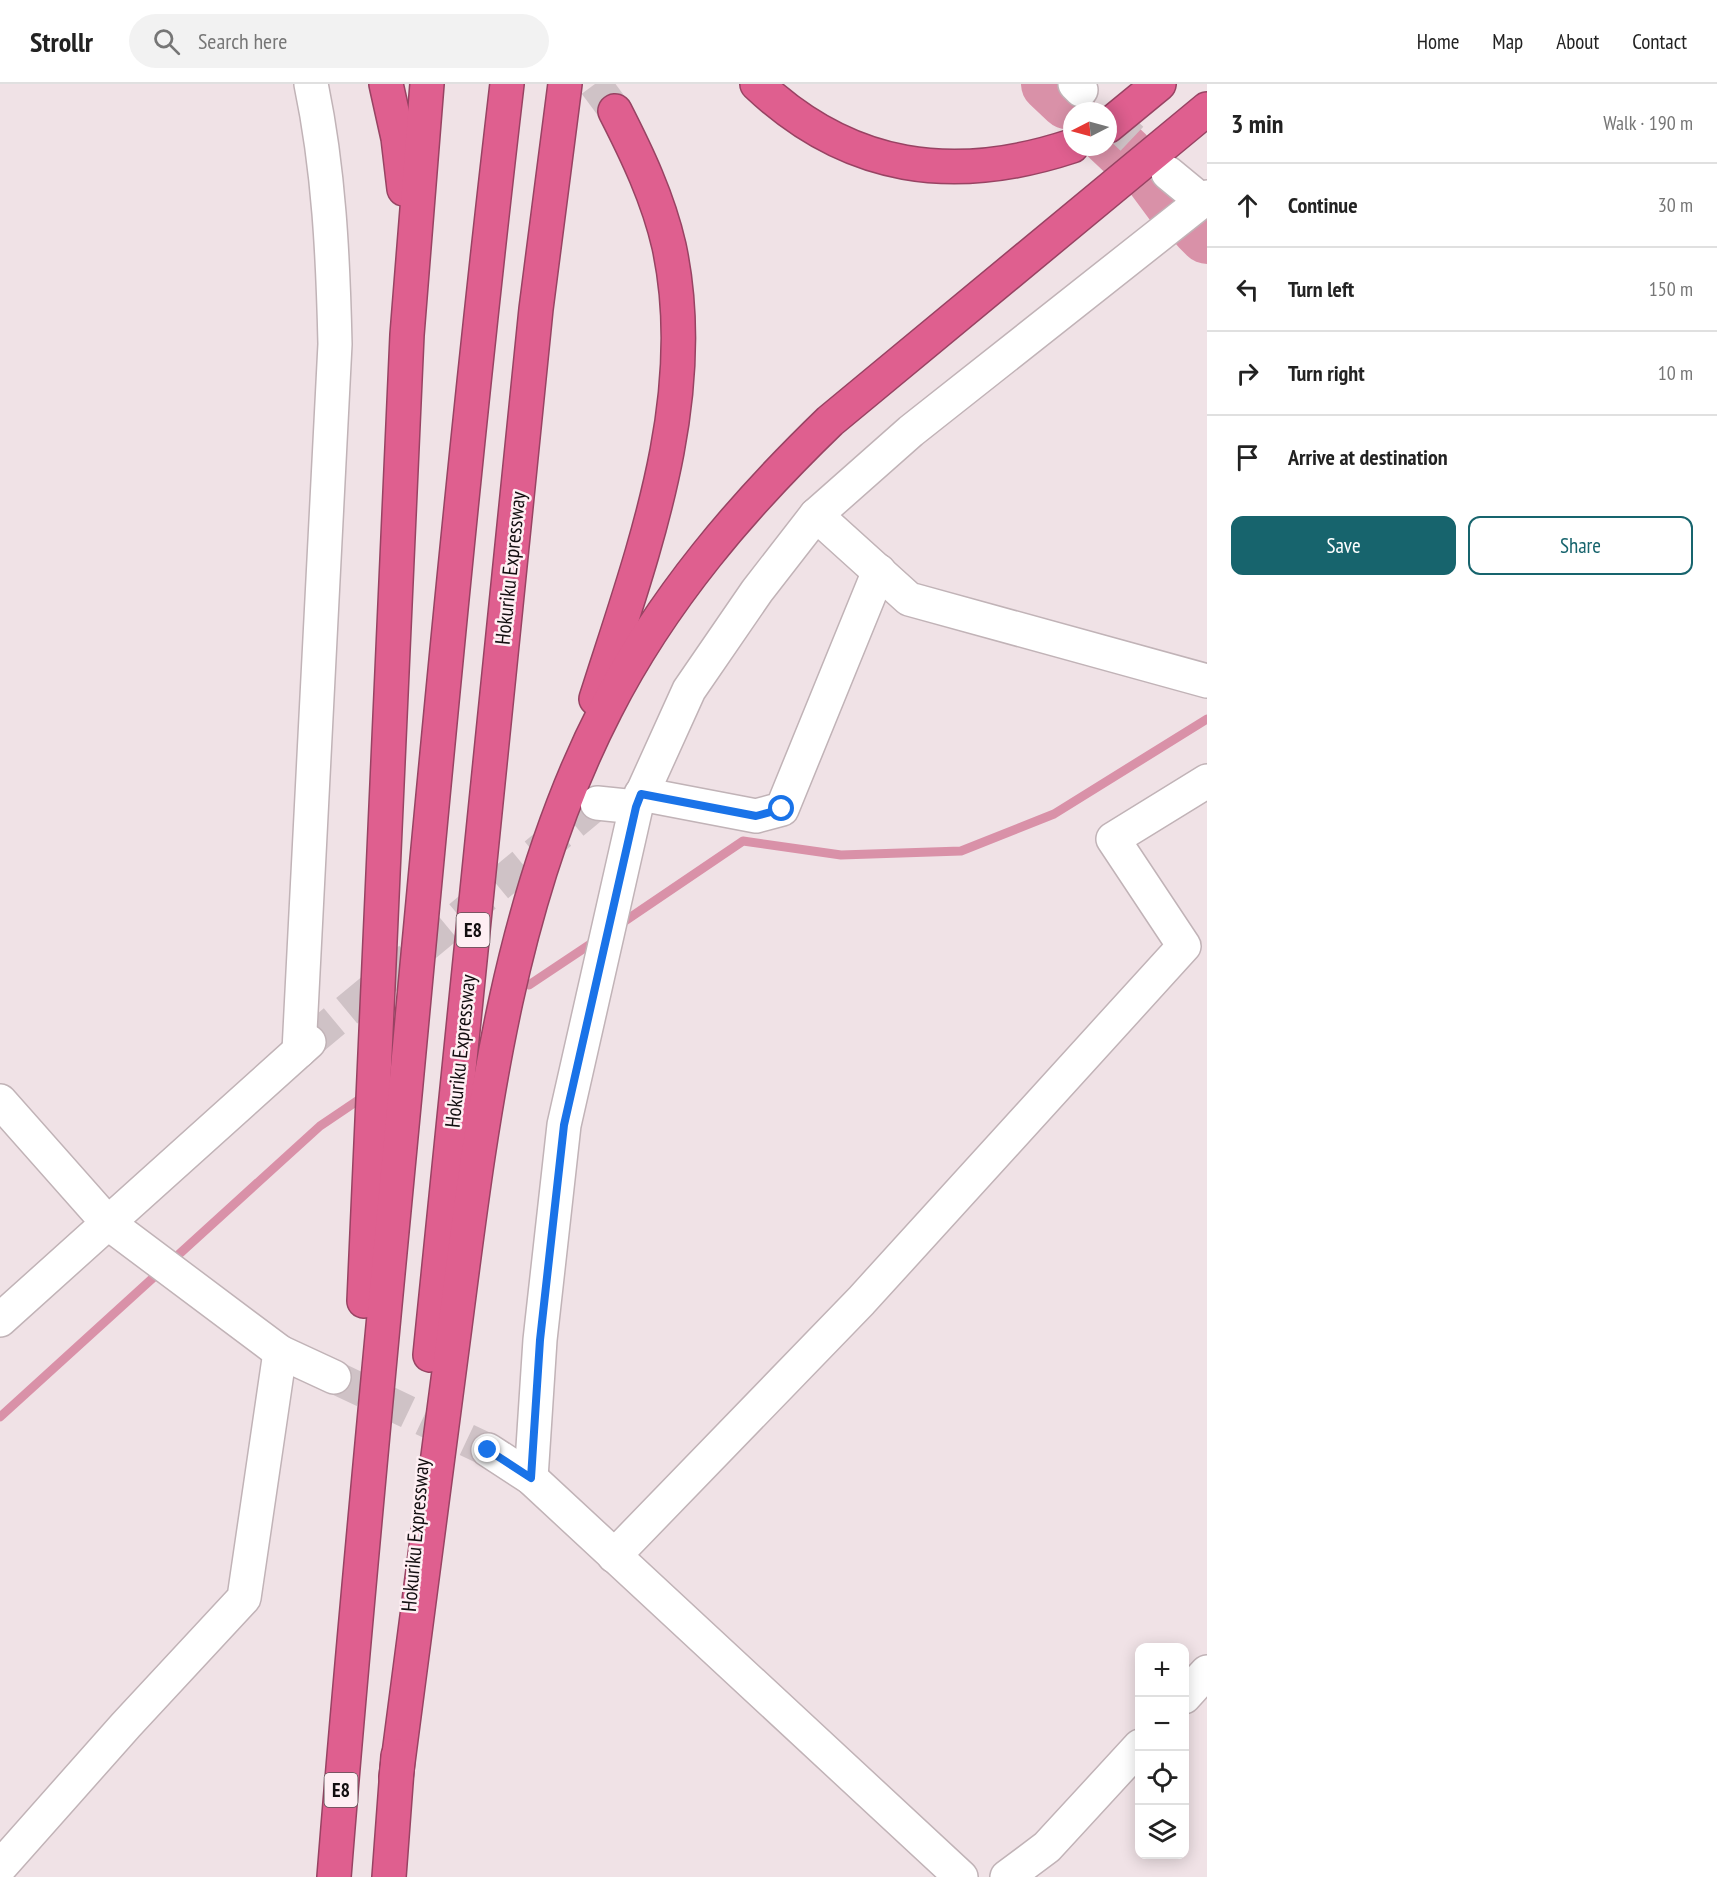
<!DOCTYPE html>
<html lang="en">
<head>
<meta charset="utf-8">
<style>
  :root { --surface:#fff; --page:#f2f2f2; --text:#222; --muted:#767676; --line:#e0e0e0; --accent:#17646d }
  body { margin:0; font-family:"PT Sans Narrow",sans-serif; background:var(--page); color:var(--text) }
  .controls { position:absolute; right:18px; bottom:18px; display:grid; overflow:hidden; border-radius:12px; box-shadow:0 3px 15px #0003 }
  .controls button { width:54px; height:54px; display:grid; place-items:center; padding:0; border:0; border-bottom:2px solid var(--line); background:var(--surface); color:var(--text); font:30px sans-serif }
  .compass { position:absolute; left:1063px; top:18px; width:54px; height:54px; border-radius:50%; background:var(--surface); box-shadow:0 3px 15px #0003; rotate:264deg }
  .stop { position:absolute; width:18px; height:18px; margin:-14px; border:4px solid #1a73e8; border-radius:50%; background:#fff }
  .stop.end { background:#1a73e8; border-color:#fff; box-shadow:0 2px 6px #0008 }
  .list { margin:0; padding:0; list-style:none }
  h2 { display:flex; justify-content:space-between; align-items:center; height:78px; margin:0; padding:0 24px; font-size:26px }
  h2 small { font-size:20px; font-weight:400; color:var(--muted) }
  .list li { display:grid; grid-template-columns:39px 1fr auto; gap:18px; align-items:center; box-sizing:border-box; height:84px; padding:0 24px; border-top:2px solid var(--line) }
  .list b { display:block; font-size:22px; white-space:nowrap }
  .list em { font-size:20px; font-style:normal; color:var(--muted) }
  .actions { display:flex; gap:12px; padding:18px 24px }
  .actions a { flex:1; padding:14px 0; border:2px solid var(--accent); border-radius:12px; text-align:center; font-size:21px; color:var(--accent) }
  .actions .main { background:var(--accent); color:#fff }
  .icon { flex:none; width:33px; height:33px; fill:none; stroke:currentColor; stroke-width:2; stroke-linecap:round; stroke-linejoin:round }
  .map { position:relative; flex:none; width:1207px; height:1793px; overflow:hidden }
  header { display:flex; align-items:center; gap:36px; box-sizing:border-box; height:84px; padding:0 30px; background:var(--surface); border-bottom:2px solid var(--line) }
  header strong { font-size:28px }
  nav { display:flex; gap:33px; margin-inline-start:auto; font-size:21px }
  .search { width:420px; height:54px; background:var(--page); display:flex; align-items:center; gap:15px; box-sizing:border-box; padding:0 21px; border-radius:33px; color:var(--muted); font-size:22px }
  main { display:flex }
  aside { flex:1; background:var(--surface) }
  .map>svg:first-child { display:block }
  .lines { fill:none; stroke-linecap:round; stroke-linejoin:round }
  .stream { stroke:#d991a8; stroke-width:9 }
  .river { stroke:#d991a8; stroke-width:56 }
  .minor-tunnel { stroke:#cfc2c6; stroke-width:33; stroke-dasharray:33 16; stroke-linecap:butt }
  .highway-tunnel { stroke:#cfc2c6; stroke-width:33; stroke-dasharray:33 16; stroke-linecap:butt }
  .minor-casing { stroke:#c1b3b7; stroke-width:36 }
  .highway-casing { stroke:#984363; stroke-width:36 }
  .minor { stroke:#fff; stroke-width:33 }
  .highway { stroke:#df5f8f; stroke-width:33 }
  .route { stroke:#1a73e8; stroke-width:8 }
  .labels { text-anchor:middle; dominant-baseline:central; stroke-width:5; stroke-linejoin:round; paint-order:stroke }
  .shield { fill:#feeff3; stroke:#5a5254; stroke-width:1.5 }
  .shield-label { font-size:20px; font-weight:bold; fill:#130e10 }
  .street-label { font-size:21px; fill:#130e10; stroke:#feeff3 }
</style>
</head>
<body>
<header>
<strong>Strollr</strong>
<div class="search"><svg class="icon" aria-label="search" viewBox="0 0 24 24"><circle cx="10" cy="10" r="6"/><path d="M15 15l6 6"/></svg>Search here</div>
<nav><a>Home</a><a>Map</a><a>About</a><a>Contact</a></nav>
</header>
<main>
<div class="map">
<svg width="1207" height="1793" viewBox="0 0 1207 1793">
  <rect width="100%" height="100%" fill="#f0e2e6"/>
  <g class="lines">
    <g class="stream">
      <path d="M619,841L743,757L841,771L961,767L1054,730L1207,635"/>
      <path d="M529,901L598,855"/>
      <path d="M0,1333L320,1042L360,1015"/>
    </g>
    <g class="river">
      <path d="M1049,0L1067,17"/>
      <path d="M1108,53L1126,70"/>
      <path d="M1153,93L1173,120"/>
      <path d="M1199,144L1207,152"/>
    </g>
    <g class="minor-tunnel">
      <path d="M1108,32L1168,89"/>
      <path d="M309,958L597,719"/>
      <path d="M334,1293L488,1366"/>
    </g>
    <path class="highway-tunnel" d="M595,0L615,27"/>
    <g class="minor-casing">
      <g id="minor">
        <path d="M1075,0L1081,6"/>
        <path d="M1168,89L1202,117"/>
        <path d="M816,431L909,515L1207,597"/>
        <path d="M641,710L756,732L782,725L879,487"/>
        <path d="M597,719L636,723"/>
        <path d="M299,967L335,260C333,172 329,86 311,0"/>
        <path d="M0,1017L108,1139L280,1268L334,1293"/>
        <path d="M0,1236L309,958"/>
        <path d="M488,1366L531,1394L961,1793"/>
        <path d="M531,1394L540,1256L564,1041L636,723L689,606L757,507L816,431L911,347L1207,113"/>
        <path d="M614,1472L861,1217L1184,862L1113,755L1207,697"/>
        <path d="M1184,1613L1207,1588"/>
        <path d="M0,1783L126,1641L244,1514L280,1268"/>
        <path d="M1007,1793L1047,1763L1140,1662"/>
      </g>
    </g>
    <g class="highway-casing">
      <g id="highway">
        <path d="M386,0L398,54L404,105"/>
        <path d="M757,0C849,87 954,101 1072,62"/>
        <path d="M1108,42L1159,0"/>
        <path d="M596,615C642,470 702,315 669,162C658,114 637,70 615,27"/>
        <path d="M364,1217L407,251L427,0"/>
        <path d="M430,1271L536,225L565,0"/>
        <path d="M396,1693C416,1543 435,1392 455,1242C482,1033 508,815 606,625C662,515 742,422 830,337L1207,25"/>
        <path d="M334,1793C355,1528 381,1264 406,1000C437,666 468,333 507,0"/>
        <path d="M389,1793L398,1672"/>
      </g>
    </g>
    <use href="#minor" class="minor"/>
    <use href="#highway" class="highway"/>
  </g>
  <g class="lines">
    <path class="route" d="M488,1366L531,1394L540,1256L564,1041L636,723L641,710L756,732L782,725"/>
  </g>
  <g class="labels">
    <g class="shield">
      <rect x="456.5" y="829" width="33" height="34" rx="4.5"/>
      <rect x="324.5" y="1689" width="33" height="34" rx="4.5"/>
    </g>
    <g class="shield-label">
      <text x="473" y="846">E8</text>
      <text x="341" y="1706">E8</text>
    </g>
    <g class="street-label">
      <text transform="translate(510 484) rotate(-84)">Hokuriku Expressway</text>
      <text transform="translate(460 967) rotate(-84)">Hokuriku Expressway</text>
      <text transform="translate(415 1451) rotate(-85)">Hokuriku Expressway</text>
    </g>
  </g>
</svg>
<div class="controls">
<button>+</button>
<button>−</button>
<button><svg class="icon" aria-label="locate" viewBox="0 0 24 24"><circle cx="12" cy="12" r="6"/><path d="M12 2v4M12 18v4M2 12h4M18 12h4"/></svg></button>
<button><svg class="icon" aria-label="layers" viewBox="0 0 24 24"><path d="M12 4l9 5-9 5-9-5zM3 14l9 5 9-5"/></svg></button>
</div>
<svg class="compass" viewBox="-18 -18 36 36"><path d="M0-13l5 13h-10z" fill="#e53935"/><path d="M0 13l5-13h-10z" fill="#767676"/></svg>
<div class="stop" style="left:782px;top:725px"></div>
<div class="stop end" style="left:488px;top:1366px"></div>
</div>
<aside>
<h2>3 min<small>Walk · 190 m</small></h2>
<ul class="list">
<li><svg class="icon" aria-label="ahead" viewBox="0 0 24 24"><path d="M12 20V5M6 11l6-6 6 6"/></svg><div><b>Continue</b></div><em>30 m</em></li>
<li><svg class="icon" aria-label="left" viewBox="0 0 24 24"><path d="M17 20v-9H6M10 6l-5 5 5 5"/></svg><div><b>Turn left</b></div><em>150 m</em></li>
<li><svg class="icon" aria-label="right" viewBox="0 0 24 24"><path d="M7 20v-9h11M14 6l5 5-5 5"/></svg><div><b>Turn right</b></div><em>10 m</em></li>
<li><svg class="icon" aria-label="arrive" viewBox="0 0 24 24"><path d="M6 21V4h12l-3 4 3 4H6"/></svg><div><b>Arrive at destination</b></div></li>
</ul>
<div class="actions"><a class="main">Save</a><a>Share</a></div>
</aside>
</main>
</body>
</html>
